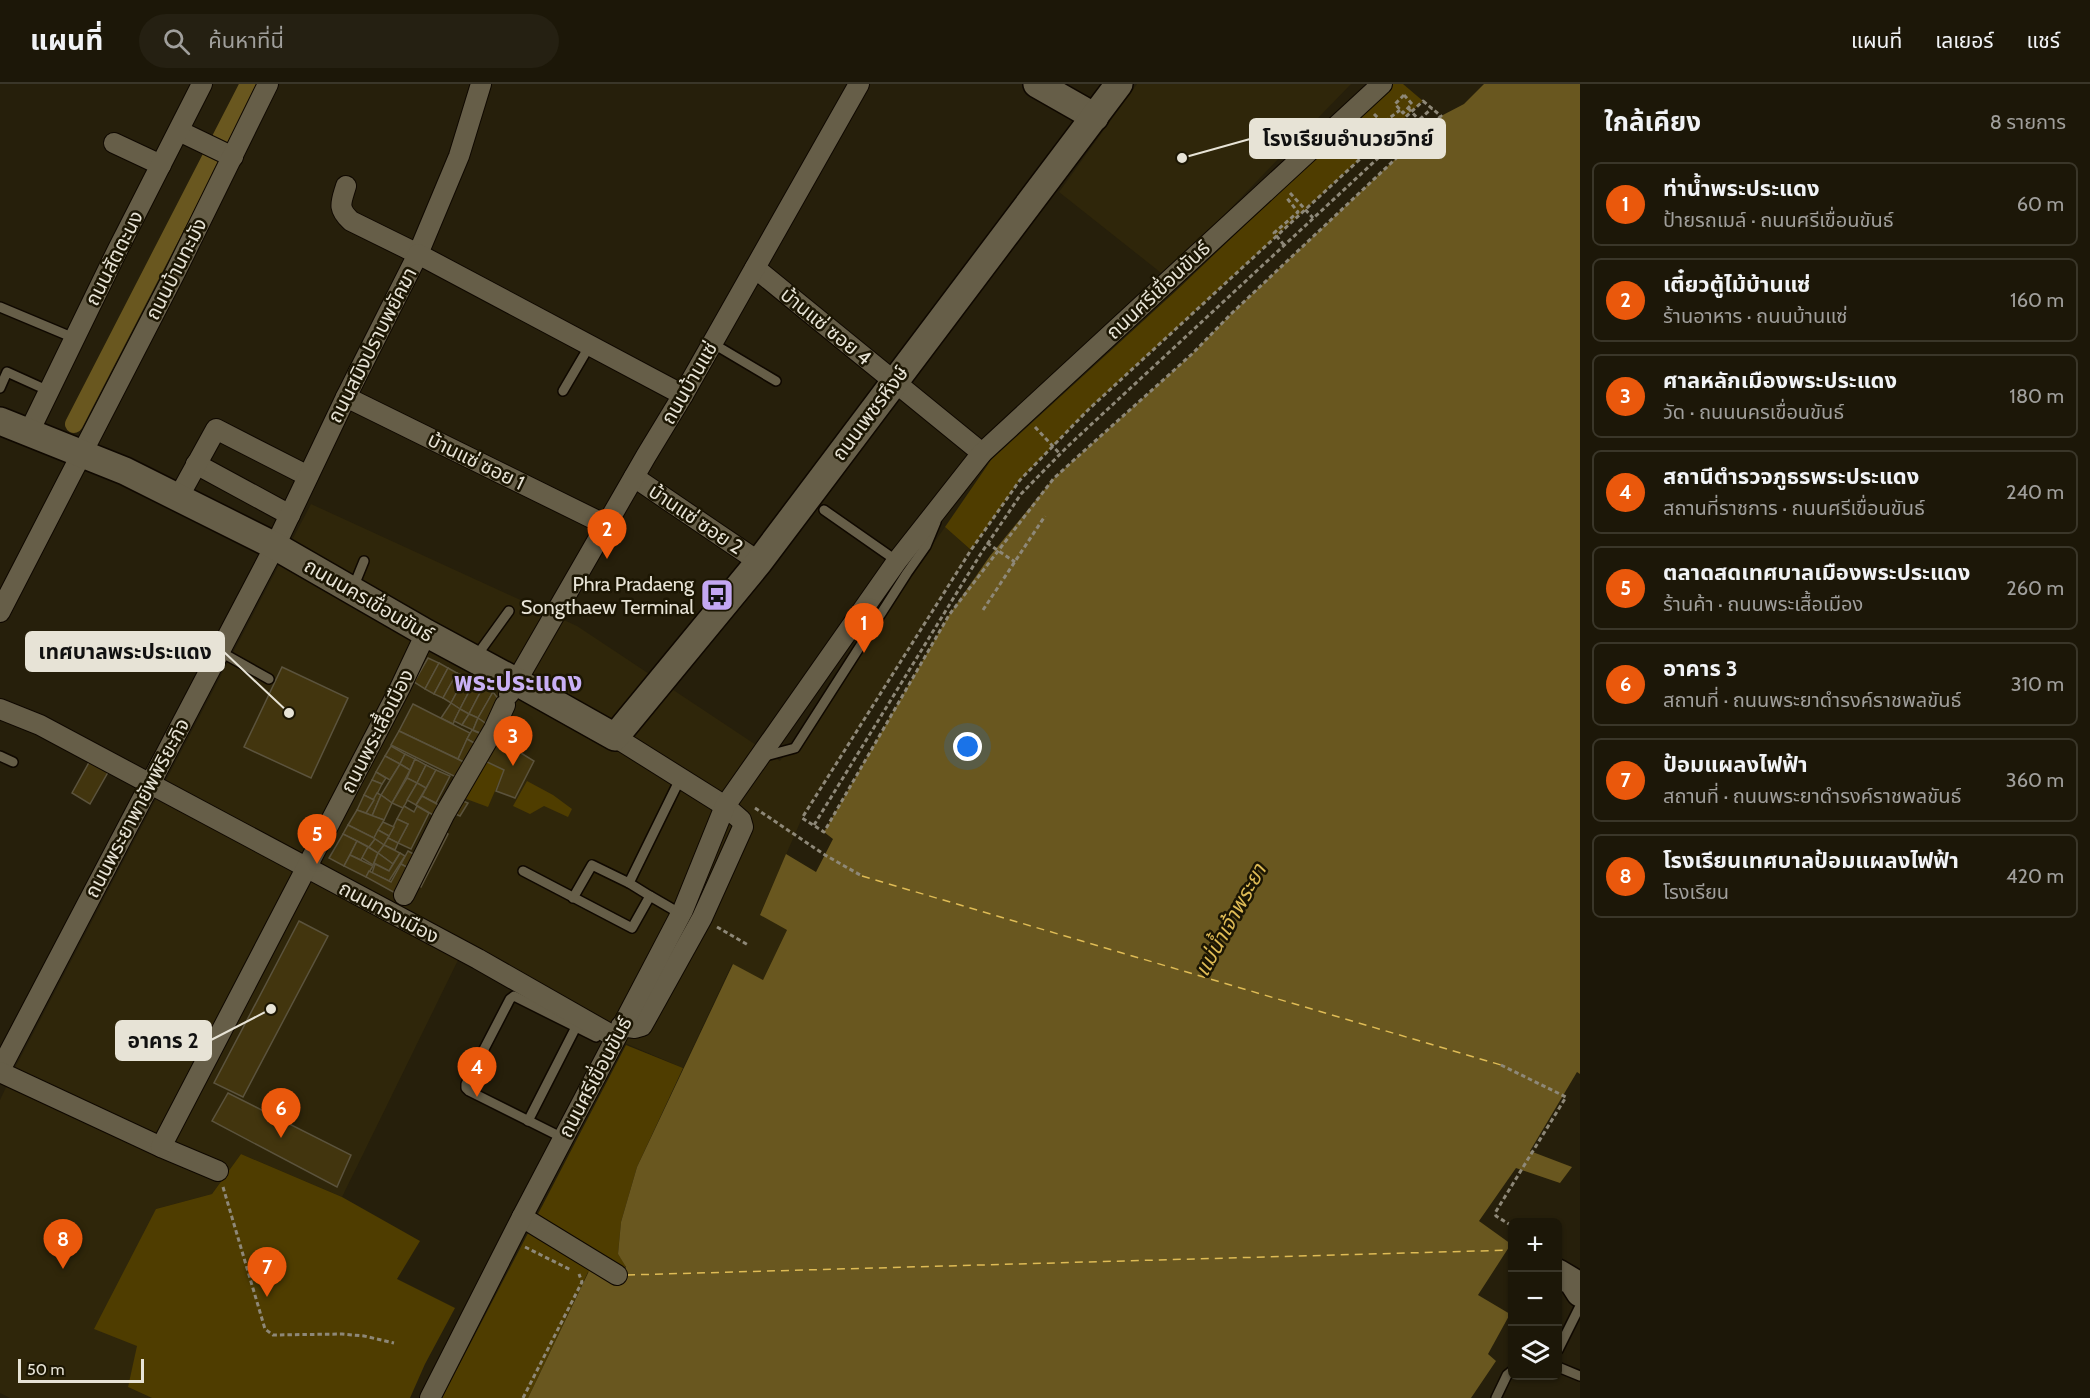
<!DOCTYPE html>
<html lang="th">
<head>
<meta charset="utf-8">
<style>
  :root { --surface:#1c1708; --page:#252012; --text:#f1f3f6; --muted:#a09f9c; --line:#3a3629; --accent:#ea580c }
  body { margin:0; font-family:Cabin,"Noto Sans Thai",sans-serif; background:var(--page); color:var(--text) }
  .controls { position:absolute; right:18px; bottom:18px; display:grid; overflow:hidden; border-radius:9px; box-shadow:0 2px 4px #0004 }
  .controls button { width:54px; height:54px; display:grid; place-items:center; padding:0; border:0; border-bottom:2px solid var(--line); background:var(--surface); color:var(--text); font:30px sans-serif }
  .scale { position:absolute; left:18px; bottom:15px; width:126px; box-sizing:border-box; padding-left:6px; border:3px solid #e7e3d6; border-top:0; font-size:16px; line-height:21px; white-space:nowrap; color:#e7e3d6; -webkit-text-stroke:4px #1c1603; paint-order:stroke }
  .you { position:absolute; left:968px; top:663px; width:21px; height:21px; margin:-15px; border:4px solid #fff; border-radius:50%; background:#1a73e8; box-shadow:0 0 0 9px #1a73e833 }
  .badge { display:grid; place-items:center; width:39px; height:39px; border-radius:50%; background:var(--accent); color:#fff; font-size:20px; font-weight:700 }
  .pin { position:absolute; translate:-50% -50px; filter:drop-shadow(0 2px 3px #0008) }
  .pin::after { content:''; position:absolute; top:32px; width:21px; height:18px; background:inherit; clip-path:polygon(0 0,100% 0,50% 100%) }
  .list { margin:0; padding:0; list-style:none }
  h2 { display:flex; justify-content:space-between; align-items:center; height:78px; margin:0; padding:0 24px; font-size:26px }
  h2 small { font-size:20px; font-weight:400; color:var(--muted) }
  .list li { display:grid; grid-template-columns:39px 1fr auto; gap:18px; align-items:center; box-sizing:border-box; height:84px; margin:0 12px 12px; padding:0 12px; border:2px solid var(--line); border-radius:9px }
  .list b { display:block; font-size:22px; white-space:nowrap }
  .list p { margin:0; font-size:20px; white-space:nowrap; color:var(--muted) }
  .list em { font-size:20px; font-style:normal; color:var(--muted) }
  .icon { flex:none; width:33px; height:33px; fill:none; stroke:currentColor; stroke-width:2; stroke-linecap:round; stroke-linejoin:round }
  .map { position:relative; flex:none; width:1580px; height:1314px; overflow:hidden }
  header { display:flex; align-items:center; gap:36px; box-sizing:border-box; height:84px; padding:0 30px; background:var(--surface); border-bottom:2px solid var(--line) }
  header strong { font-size:28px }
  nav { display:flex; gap:33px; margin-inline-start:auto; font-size:21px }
  .search { width:420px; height:54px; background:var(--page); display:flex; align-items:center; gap:15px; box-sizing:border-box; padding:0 21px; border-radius:33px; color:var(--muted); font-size:22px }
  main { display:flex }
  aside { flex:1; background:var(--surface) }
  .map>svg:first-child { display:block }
  .built { fill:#2f260a }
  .green { fill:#4f3d00 }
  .water { fill:#69571f }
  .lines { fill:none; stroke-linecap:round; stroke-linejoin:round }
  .canal { stroke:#69571f; stroke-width:18 }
  .ferry { stroke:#debb55; stroke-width:1.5; stroke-dasharray:8 6; stroke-linecap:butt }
  .building { fill:#42350e; stroke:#5b533d; stroke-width:1.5 }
  .lane-casing { stroke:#0f0800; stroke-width:12 }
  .street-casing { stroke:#0f0800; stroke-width:22 }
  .secondary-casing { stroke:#0f0800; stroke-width:30 }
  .path { stroke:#8e8878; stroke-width:3; stroke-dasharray:4.5 3; stroke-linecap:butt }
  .lane { stroke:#665e48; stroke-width:9 }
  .street { stroke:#665e48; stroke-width:20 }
  .secondary { stroke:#665e48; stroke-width:27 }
  .labels { text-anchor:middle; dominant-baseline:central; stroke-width:5; stroke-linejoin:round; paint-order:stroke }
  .street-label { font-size:20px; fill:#e7e3d6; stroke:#1c1603 }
  .poi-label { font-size:20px; fill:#e7e3d6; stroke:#1c1603; text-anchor:end }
  .water-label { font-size:21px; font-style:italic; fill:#debb55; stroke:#1c1603 }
  .district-label { font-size:26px; font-weight:bold; fill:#c9b0f5; stroke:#1c1603 }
  .leader { fill:none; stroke:#e7e3d6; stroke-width:2 }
  .callout-dot { fill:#e7e3d6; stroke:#1c1603; stroke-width:2 }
  .callout { fill:#e7e3d6; stroke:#e7e3d6; stroke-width:2 }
  .callout-label { font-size:21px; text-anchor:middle; font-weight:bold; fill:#111 }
</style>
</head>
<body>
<header>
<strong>แผนที่</strong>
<div class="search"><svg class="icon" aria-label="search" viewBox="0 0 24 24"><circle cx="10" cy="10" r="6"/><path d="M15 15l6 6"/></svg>ค้นหาที่นี่</div>
<nav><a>แผนที่</a><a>เลเยอร์</a><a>แชร์</a></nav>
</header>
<main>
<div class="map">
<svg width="1580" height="1314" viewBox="0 0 1580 1314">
  <rect width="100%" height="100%" fill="#261f0b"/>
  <g class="built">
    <path d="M1137,0H1351L1165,192L1059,108Z"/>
    <path d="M311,420L577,542L780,677L945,443L971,466L802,734L760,830L787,846L763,896L732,880L683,984L597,947L459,874L342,1113L241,1070L212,1110L156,1125L138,1262L128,1303L152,1314H10L0,1309V1016L17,980Z"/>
  </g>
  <g class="green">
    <path d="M1393,0H1403L1423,17L1089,325L1020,396L971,466L945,443L991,376L1178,205Z"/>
    <path d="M483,676L504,686L488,723L461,713Z"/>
    <path d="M527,697L553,711L572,725L568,733L544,722L530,730L513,722Z"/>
    <path d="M626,961L683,984L637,1083L621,1138L618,1170L626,1182L610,1197L588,1188L528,1314H442Z"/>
    <path d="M241,1070L342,1113L420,1157L397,1195L455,1224L425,1280L410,1314H152L128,1303L137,1262L94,1245L156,1125L212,1110Z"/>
  </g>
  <path class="water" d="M1484,0H1580V990L1577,988L1530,1067L1572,1083L1560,1099L1516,1084L1479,1137L1511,1160L1478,1211L1510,1230L1488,1270L1496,1277L1471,1314H528L589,1187L610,1197L626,1183L618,1170L621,1138L637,1083L733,880L763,896L787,846L760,831L786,770L816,788L833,755L824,748L949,531L990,472L1054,394L1192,270L1232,229L1441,32L1464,20Z"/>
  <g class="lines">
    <path class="canal" d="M74,340L249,0"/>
    <g class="ferry">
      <path d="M862,792L1501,981"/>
      <path d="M627,1191L1512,1166"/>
    </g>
  </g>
  <g class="building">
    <path d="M428,574L439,579L425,605L414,598Z"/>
    <path d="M439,579L448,584L434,610L425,605Z"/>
    <path d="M282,583L348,614L311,694L244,663Z"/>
    <path d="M448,584L457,589L443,614L434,610Z"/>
    <path d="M457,589L465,593L451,619L443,614Z"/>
    <path d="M465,593L474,598L460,625L451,619Z"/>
    <path d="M474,598L483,603L469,630L460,625Z"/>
    <path d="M483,603L493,608L478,634L469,630Z"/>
    <path d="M493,608L500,617L488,641L478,634Z"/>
    <path d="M451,619L460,625L453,640L441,634Z"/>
    <path d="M413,620L470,649L458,675L399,647Z"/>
    <path d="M460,625L469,630L462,641L454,637Z"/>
    <path d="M469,630L478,634L473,646L462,641Z"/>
    <path d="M478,634L488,641L483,650L473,646Z"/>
    <path d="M472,646L488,653L481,663L467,655Z"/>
    <path d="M399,647L470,681L462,696L391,661Z"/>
    <path d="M495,653L534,677L515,714L496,707L504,686L483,676Z"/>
    <path d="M467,655L481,663L470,681L458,675Z"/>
    <path d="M391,662L405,670L400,680L385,672Z"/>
    <path d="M405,670L415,675L410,686L400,680Z"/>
    <path d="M385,672L400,680L390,696L376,688Z"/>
    <path d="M92,673L111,683L90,720L72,709Z"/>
    <path d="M415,675L426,681L417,699L407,694Z"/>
    <path d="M400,680L410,686L392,719L381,711Z"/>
    <path d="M426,681L436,686L426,704L417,699Z"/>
    <path d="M436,686L450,692L436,719L422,712Z"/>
    <path d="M376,688L386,694L382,700L372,696Z"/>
    <path d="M407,694L417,699L403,724L392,719Z"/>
    <path d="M372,696L382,700L374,716L364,711Z"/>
    <path d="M417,699L426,704L416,721L407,716Z"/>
    <path d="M377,709L381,711L372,732L366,729Z"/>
    <path d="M364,711L374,716L366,729L357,726Z"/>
    <path d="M381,711L392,719L384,736L372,732Z"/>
    <path d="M422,712L446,725L440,735L416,721Z"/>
    <path d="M456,714L468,719L460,732L448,727Z"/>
    <path d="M404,722L414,728L417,722L429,729L411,765L398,759L408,740L397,735Z"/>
    <path d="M357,726L384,736L374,754L348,741Z"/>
    <path d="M397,735L408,740L398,759L388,754Z"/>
    <path d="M383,738L394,743L389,752L378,746Z"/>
    <path d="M348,741L374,754L375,755L369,763L343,750Z"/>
    <path d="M438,745L448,750L421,803L413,798Z"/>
    <path d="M378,746L389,752L384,761L374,754Z"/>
    <path d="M343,750L357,757L344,782L329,774Z"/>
    <path d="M388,754L398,759L395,766L384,761Z"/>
    <path d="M375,755L384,761L378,769L369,763Z"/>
    <path d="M357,757L368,763L361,776L350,771Z"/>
    <path d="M384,761L400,769L393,780L378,769Z"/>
    <path d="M368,763L378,769L373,781L362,774Z"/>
    <path d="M408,767L419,773L414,787L401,780Z"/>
    <path d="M378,769L393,780L389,787L374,779Z"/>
    <path d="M400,769L405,772L389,797L372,789L375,780L389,787Z"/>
    <path d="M350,771L373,782L366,793L344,782Z"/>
    <path d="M401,780L414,787L397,810L366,793L369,787L391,798Z"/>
    <path d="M299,837L328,852L243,1013L214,999Z"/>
    <path d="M228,1009L351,1071L337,1103L212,1037Z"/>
  </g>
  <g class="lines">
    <g class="lane-casing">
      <g id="lane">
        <path d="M0,223L74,254"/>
        <path d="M712,259L776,297"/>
        <path d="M0,304L7,288L49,307"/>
        <path d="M563,307L590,261"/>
        <path d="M824,426L897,477"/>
        <path d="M353,504L364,477"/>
        <path d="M219,567L269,595"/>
        <path d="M475,574L509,527"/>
        <path d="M0,672L13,678"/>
        <path d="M762,673L795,664L907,489L926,462L936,438"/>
        <path d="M523,787L632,844L650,812L681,830"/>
        <path d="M629,799L650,812"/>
        <path d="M573,814L592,781L629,799L681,693"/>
        <path d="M528,1037L576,943"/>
        <path d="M563,1054L469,1007L466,1004V1000L510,915L514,912L596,953"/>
        <path d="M1558,1266L1580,1222"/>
        <path d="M1558,1283L1580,1292"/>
        <path d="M1496,1314L1507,1291L1512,1287"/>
      </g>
    </g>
    <g class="street-casing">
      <g id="street">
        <path d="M179,47L233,73"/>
        <path d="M114,59L161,81"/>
        <path d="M346,102C341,119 337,124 351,137L418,170L459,72L481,0"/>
        <path d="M755,184L982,369"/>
        <path d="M346,313L606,441"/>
        <path d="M29,348L118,165L202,0"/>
        <path d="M196,380L290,431"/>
        <path d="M634,393L759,478"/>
        <path d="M178,414L216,345L308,392"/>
        <path d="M0,528L175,189L268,0"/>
        <path d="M509,610L646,372L683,311L859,0"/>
        <path d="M0,625L40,641L478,875L615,953"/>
        <path d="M615,653L725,722L741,736L743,743L702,834L642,942L635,944L621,942"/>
        <path d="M404,811L444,731L494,645L505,621"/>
        <path d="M0,986L275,462L346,313L418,170L683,311"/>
        <path d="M0,988L161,1063L218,1087"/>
        <path d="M161,1063L400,604L426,549"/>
        <path d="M522,1133L617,1191"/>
        <path d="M430,1314L522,1133L683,826L725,722L897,477L982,369L1382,0"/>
      </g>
    </g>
    <g class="secondary-casing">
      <g id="secondary">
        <path d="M1037,0L1095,33"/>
        <path d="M0,337L125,387L275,462L426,549L517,598L615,653L759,478L1119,0"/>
        <path d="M1558,1189L1573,1198L1580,1209"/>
      </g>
    </g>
    <g class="path">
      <path d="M1404,11L1412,20L1403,29L1395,20Z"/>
      <path d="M1423,17L1441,32L1232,229L1192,270L1054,394L949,531L824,748L802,734L971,466L1020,396L1089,325Z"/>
      <path d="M1408,24L1419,36"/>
      <path d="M1374,30L1383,39L1400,26"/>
      <path d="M1290,109L1313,134"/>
      <path d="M1284,161L1274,149L1298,128L1286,113"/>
      <path d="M1035,343L1060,370"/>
      <path d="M987,459L1015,478"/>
      <path d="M983,526L1045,432"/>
      <path d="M755,724L825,771L862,792"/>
      <path d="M814,741L980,471L1021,410L1067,363L1432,24"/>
      <path d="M717,843L748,861"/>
      <path d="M1501,981L1566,1013L1495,1129L1496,1132L1512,1142"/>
      <path d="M223,1103L265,1245L273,1251L342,1250L364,1252L394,1259"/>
      <path d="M525,1163L571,1186"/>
      <path d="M523,1314L582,1198L579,1190"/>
    </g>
    <use href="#lane" class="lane"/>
    <use href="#street" class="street"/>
    <use href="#secondary" class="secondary"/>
  </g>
  <defs>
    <g id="bus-square" transform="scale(1.725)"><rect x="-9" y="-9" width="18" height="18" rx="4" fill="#c3a7f2" stroke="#1c1603"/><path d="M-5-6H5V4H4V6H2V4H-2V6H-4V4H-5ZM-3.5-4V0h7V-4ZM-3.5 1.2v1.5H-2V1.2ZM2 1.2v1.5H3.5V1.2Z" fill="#111"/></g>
  </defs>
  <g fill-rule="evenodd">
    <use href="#bus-square" x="717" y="511"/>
  </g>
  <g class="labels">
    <g class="street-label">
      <text transform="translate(114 174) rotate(-63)">ถนนสัตตะนง</text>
      <text transform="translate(176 185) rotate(-63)">ถนนบ้านทะมัง</text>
      <text transform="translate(1158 206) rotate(-43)">ถนนศรีเขื่อนขันธ์</text>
      <text transform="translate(826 242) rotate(39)">บ้านแซ่ ซอย 4</text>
      <text transform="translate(372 261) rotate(-63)">ถนนสมิงปราบพยัคฆา</text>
      <text transform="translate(689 299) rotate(-60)">ถนนบ้านแซ่</text>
      <text transform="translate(870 329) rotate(-53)">ถนนเพชรหึงษ์</text>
      <text transform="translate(476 377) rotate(26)">บ้านแซ่ ซอย 1</text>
      <text transform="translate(696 435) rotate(34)">บ้านแซ่ ซอย 2</text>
      <text transform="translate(369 516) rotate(30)">ถนนนครเขื่อนขันธ์</text>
      <text transform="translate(377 647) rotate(-63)">ถนนพระเสื้อเมือง</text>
      <text transform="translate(137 724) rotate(-62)">ถนนพระยาพายัพพิริยะกิจ</text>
      <text transform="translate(389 828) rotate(28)">ถนนทรงเมือง</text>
      <text transform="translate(595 993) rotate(-62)">ถนนศรีเขื่อนขันธ์</text>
    </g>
    <g class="poi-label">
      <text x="694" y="500">Phra Pradaeng<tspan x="694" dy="23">Songthaew Terminal</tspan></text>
    </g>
    <g class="water-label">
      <text transform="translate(1230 836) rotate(-61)">แม่น้ำเจ้าพระยา</text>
    </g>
    <g class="district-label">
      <text x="518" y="598">พระประแดง</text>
    </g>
  </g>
  <path class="leader" d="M1182 74L1250 55M289 629L224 568M271 925L211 956"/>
  <g class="callout-dot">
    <circle cx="1182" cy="74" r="6"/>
    <circle cx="289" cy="629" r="6"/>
    <circle cx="271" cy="925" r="6"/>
  </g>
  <g class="callout">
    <rect x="1250" y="35" width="195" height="39" rx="6"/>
    <rect x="26" y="548" width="198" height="39" rx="6"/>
    <rect x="116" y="937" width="95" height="39" rx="6"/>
  </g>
  <g class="callout-label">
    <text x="1348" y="62">โรงเรียนอำนวยวิทย์</text>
    <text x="125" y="575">เทศบาลพระประแดง</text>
    <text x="163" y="964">อาคาร 2</text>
  </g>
</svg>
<div class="controls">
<button>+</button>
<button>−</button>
<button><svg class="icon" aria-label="layers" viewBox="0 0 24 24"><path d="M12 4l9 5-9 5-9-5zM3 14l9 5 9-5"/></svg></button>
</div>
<div class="scale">50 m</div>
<div class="you"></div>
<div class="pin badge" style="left:864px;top:569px">1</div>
<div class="pin badge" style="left:607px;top:475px">2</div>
<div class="pin badge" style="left:513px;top:682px">3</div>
<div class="pin badge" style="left:477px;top:1013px">4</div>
<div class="pin badge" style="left:317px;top:780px">5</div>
<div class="pin badge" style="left:281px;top:1054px">6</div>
<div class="pin badge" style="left:267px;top:1213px">7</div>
<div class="pin badge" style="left:63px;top:1185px">8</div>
</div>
<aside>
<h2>ใกล้เคียง<small>8 รายการ</small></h2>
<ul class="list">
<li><span class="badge">1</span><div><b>ท่าน้ำพระประแดง</b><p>ป้ายรถเมล์ · ถนนศรีเขื่อนขันธ์</p></div><em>60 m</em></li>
<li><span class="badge">2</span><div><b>เตี๋ยวตู้ไม้บ้านแซ่</b><p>ร้านอาหาร · ถนนบ้านแซ่</p></div><em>160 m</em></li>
<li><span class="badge">3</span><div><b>ศาลหลักเมืองพระประแดง</b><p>วัด · ถนนนครเขื่อนขันธ์</p></div><em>180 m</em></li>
<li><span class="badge">4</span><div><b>สถานีตำรวจภูธรพระประแดง</b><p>สถานที่ราชการ · ถนนศรีเขื่อนขันธ์</p></div><em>240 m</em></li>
<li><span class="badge">5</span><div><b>ตลาดสดเทศบาลเมืองพระประแดง</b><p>ร้านค้า · ถนนพระเสื้อเมือง</p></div><em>260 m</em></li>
<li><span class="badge">6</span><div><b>อาคาร 3</b><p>สถานที่ · ถนนพระยาดำรงค์ราชพลขันธ์</p></div><em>310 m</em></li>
<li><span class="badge">7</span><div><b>ป้อมแผลงไฟฟ้า</b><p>สถานที่ · ถนนพระยาดำรงค์ราชพลขันธ์</p></div><em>360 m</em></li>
<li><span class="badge">8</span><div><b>โรงเรียนเทศบาลป้อมแผลงไฟฟ้า</b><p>โรงเรียน</p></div><em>420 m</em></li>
</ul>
</aside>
</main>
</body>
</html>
